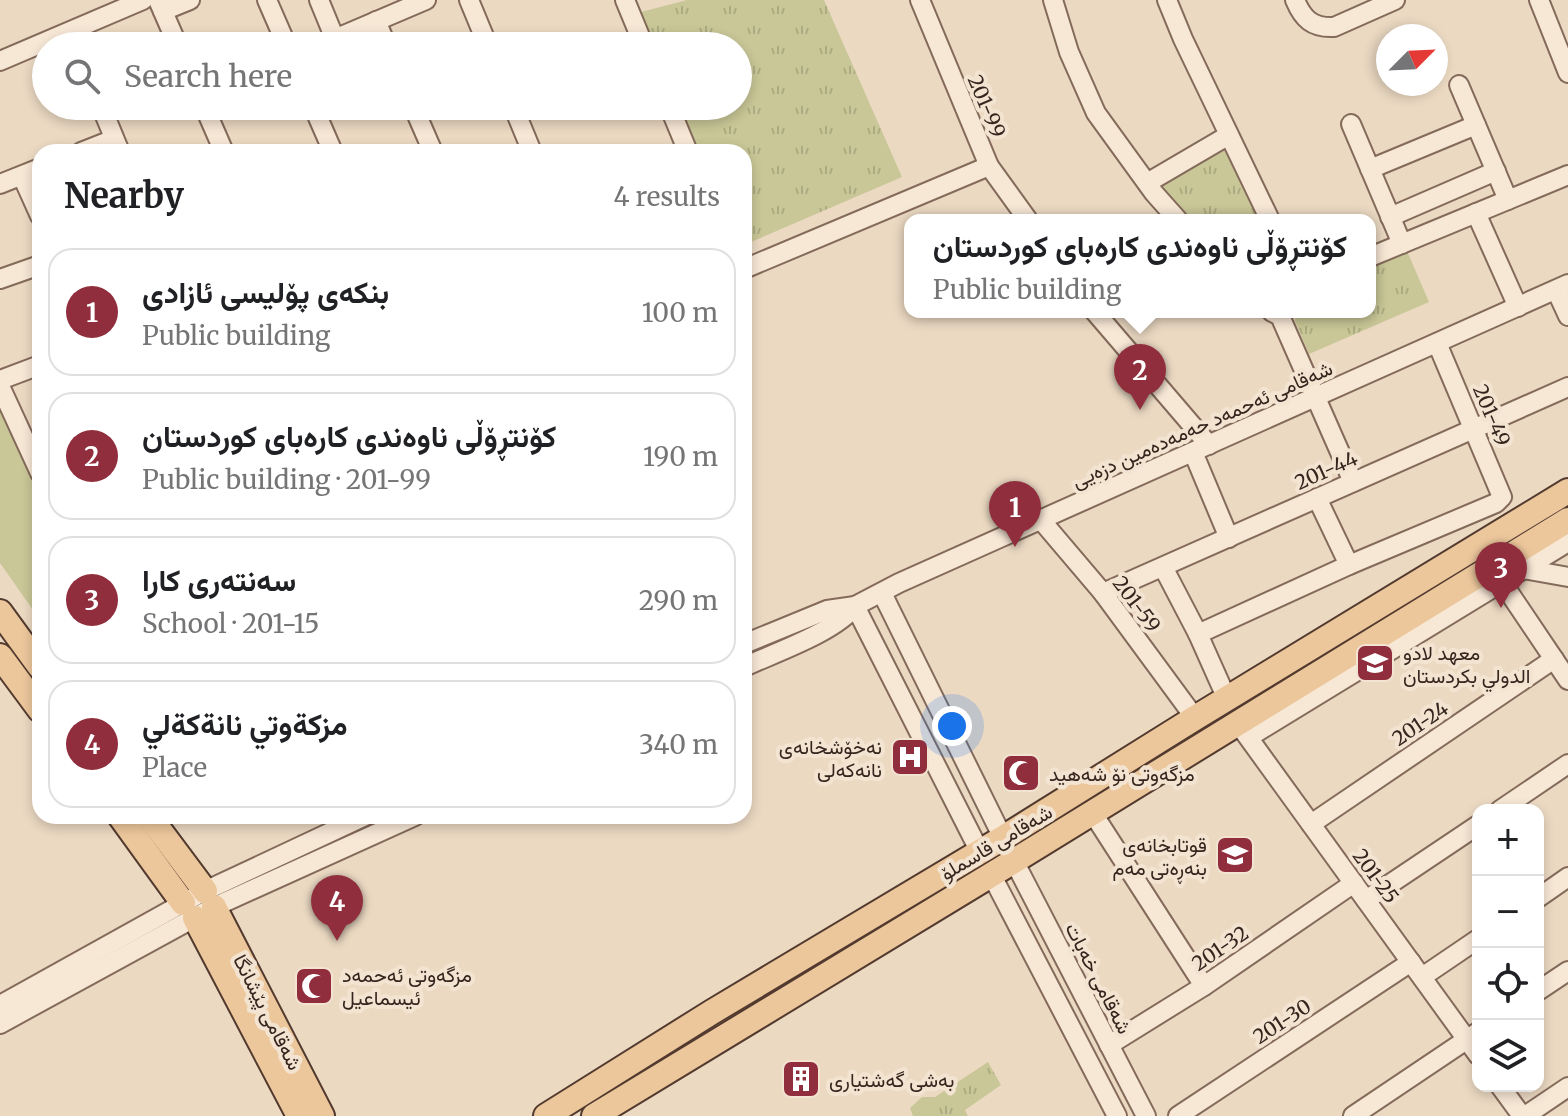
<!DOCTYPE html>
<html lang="en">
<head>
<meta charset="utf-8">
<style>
  :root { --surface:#fff; --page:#f6f6f6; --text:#202124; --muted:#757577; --line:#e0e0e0; --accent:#902e3e }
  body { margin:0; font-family:Merriweather,Vazirmatn,serif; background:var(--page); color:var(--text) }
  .controls { position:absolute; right:24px; bottom:24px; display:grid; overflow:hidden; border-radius:16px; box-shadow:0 4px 12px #0003 }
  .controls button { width:72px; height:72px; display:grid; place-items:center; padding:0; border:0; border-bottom:2px solid var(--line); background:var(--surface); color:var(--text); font:40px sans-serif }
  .compass { position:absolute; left:1376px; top:24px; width:72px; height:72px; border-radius:50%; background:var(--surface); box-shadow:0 4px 12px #0003; rotate:66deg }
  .you { position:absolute; left:952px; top:726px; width:28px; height:28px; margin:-20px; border:6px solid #fff; border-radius:50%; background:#1a73e8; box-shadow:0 0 0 12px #1a73e833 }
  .badge { display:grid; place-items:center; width:52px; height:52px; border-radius:50%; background:var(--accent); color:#fff; font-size:26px; font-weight:700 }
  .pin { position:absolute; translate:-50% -66px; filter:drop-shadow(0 2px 4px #0008) }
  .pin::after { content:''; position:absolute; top:42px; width:28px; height:24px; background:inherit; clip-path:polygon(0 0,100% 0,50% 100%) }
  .popup { position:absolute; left:904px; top:214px; width:472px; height:104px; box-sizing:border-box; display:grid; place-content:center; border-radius:16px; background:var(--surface); filter:drop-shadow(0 2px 6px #0005); font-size:26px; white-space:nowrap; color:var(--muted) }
  .popup b { font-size:30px; color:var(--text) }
  .popup::after { content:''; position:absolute; left:50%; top:100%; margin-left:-16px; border:16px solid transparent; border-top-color:var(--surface) }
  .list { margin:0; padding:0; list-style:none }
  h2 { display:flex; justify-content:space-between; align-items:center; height:104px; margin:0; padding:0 32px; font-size:34px }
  h2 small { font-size:26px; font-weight:400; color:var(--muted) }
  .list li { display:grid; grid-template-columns:52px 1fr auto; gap:24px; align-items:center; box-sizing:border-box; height:128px; margin:0 16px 16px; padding:0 16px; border:2px solid var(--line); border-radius:24px }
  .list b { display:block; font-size:30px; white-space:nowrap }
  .list p { margin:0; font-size:26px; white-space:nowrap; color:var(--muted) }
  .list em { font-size:26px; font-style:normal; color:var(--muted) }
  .icon { flex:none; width:44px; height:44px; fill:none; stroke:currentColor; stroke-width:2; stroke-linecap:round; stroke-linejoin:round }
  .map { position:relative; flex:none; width:1568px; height:1116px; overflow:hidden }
  .search { position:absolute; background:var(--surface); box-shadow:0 4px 12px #0003; left:32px; top:32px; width:720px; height:88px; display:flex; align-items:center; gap:20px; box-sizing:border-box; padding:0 28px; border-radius:44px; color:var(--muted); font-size:30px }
  .panel { position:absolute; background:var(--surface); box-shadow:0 4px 12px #0003; left:32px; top:144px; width:720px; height:680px; border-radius:24px }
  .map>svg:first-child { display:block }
  .grass { fill:url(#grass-tufts) }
  .park { fill:#c9c797 }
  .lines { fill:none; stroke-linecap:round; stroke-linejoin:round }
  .minor-casing { stroke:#846a5a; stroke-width:22 }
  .major-casing { stroke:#523a2f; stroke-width:28 }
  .minor { stroke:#f7e7d5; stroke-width:18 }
  .major { stroke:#edc79c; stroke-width:24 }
  .labels { text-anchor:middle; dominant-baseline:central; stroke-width:8; stroke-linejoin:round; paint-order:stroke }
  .street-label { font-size:20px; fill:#35251e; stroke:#f3e4d2 }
  .poi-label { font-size:20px; fill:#35251e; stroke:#f3e4d2; text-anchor:start }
</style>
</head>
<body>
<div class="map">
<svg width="1568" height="1116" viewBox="0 0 1568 1116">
  <defs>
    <pattern id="grass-tufts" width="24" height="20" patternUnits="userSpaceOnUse" patternTransform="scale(2)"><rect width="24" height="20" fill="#c9c797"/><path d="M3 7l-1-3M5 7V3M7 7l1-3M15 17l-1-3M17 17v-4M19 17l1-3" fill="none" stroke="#adab82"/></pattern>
  </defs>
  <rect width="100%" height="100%" fill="#ebd9c2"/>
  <g class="grass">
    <path d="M687,0H824L902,177L744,245V152H699L680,106H738V46H655L641,12Z"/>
    <path d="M1227,144L1265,220H1189L1158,185Z"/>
    <path d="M1407,251L1429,302L1309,354L1295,321L1296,312H1370V267Z"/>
    <path d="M988,1062L1001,1085L965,1110L968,1116H913L910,1108L922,1097H935Z"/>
  </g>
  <path class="park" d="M0,390L40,481V620L0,563Z"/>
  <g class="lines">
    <g class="minor-casing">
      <g id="minor">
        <path d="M158,0L178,46"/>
        <path d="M267,0L287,46"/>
        <path d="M319,0L335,39"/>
        <path d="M469,0L488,46"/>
        <path d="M625,0L644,46"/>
        <path d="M920,0L989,166L1028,220"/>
        <path d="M1053,0L1069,52L1096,113L1154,193L1178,220"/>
        <path d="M1167,0L1183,39L1270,220"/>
        <path d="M1295,0C1303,19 1312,28 1334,27L1395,0"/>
        <path d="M1539,0L1568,73"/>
        <path d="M163,11L190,0"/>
        <path d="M376,21L387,46"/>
        <path d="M318,46L426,0"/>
        <path d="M0,61L143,0"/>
        <path d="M1459,85L1508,200"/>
        <path d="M101,106L120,152"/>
        <path d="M204,106L224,152"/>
        <path d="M313,106L333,152"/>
        <path d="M413,106L433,152"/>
        <path d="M513,106L532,152"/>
        <path d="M669,106L688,152"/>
        <path d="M1351,124L1402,244"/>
        <path d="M81,152L114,139"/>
        <path d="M1370,169L1476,125"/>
        <path d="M22,176L40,216"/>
        <path d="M1147,183L1229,135"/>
        <path d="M0,184L40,168"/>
        <path d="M1476,213L1518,307"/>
        <path d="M1390,217L1496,171"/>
        <path d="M1370,257L1568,175"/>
        <path d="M744,269L989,166"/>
        <path d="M0,279L40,265"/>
        <path d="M1556,290L1568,316"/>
        <path d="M1095,312L1209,445"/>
        <path d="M1272,312L1280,316L1353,482"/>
        <path d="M0,380L40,365"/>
        <path d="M0,386L40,473"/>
        <path d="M1193,452L1229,538"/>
        <path d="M1317,498L1349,565"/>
        <path d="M1041,520L1103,593L1195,718"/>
        <path d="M1163,567L1198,634L1227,699"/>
        <path d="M1524,569L1568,577"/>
        <path d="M1502,582L1568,680"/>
        <path d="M882,593L1003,838"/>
        <path d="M1103,593L1568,387"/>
        <path d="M855,606L980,852"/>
        <path d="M1198,634L1349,565L1496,503L1502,497L1437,343"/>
        <path d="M744,644L827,610L855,606L899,583L1568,284"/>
        <path d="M744,667C774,653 836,632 855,606"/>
        <path d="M1237,722L1478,1055"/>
        <path d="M1249,737L1568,542"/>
        <path d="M1500,810L1568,764"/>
        <path d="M1092,812L1204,986"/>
        <path d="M1311,824L1554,659"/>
        <path d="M1014,861L1146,1116"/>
        <path d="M991,874L1117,1116"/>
        <path d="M1538,898L1568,877"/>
        <path d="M1366,900L1478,825"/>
        <path d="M1422,977L1478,939"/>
        <path d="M1538,991L1568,971"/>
        <path d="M0,1005L205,891L365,816"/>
        <path d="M0,1024L214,907L415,816"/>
        <path d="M1109,1045L1204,986L1354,883"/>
        <path d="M1500,1086L1522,1116"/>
        <path d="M1178,1116L1411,962"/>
        <path d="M1353,1116L1478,1032"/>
        <path d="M1525,1116L1568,1087"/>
      </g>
    </g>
    <g class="major-casing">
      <g id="major">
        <path d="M0,612L40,667"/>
        <path d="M0,656L40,710"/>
        <path d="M120,816L183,903"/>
        <path d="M149,816L205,891"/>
        <path d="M214,907L322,1116"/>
        <path d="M195,918L299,1116"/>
        <path d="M546,1116L712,1012L1003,838L1195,718L1568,491"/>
        <path d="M594,1116L1014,861L1568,520"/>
      </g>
    </g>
    <use href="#minor" class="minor"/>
    <use href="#major" class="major"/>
  </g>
  <defs>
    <g id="school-square" transform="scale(2)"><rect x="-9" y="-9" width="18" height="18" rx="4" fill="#902e3e" stroke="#f3e4d2"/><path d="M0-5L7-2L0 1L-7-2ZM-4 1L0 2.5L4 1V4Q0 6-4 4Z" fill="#fff"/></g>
    <g id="hospital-square" transform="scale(2)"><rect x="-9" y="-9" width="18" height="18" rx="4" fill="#902e3e" stroke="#f3e4d2"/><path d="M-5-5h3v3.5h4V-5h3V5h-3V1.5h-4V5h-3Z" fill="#fff"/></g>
    <g id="mosque-square" transform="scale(2)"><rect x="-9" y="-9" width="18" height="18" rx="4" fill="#902e3e" stroke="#f3e4d2"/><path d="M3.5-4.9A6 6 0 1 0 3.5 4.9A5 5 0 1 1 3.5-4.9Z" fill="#fff"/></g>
    <g id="building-square" transform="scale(2)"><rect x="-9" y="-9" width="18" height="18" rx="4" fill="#902e3e" stroke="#f3e4d2"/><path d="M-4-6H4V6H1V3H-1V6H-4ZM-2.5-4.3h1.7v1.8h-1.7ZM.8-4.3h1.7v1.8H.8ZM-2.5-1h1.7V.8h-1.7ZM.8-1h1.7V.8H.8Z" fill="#fff"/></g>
  </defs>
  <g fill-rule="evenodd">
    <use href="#school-square" x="1375" y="663"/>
    <use href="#hospital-square" x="910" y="757"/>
    <use href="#mosque-square" x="1021" y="773"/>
    <use href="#school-square" x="1235" y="855"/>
    <use href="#mosque-square" x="314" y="986"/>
    <use href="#building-square" x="801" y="1079"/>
  </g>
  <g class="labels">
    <g class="street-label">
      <text transform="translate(987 106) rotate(67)">201-99</text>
      <text transform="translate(1492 415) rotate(67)">201-49</text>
      <text transform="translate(1202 424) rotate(-24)">شەقامی ئەحمەد حەمەدەمین دزەیی</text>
      <text transform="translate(1326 470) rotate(-24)">201-44</text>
      <text transform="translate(1137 604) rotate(53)">201-59</text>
      <text transform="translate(1420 723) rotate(-34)">201-24</text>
      <text transform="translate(996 842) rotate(-31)">شەقامی قاسملۆ</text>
      <text transform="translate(1376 876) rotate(54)">201-25</text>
      <text transform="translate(1220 948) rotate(-34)">201-32</text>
      <text transform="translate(1099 978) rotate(63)">شەقامی خەبات</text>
      <text transform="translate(268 1012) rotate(63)">شەقامی پێشانگا</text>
      <text transform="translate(1282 1021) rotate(-33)">201-30</text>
    </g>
    <g class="poi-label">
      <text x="1403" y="652">معهد لادو<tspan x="1403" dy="23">الدولي بكردستان</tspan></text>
      <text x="882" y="746" text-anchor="end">نەخۆشخانەی<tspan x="882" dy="23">نانەکەلی</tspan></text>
      <text x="1049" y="773">مزگەوتی نۆ شەهید</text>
      <text x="1207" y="844" text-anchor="end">قوتابخانەی<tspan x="1207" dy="23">بنەڕەتی مەم</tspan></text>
      <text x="342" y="974">مزگەوتی ئەحمەد<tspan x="342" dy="23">ئیسماعیل</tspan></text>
      <text x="829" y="1079">بەشی گەشتیاری</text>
    </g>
  </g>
</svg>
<div class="controls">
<button>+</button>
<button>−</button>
<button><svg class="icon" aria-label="locate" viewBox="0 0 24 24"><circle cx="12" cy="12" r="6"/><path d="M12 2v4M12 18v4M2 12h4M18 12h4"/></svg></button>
<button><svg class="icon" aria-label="layers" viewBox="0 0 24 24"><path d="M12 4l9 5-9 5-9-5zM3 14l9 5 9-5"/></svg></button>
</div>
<svg class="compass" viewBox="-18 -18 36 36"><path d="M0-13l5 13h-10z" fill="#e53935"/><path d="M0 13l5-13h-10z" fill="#757577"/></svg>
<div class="you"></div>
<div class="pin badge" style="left:1015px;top:547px">1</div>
<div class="pin badge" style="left:1140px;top:410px">2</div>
<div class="popup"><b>کۆنتڕۆڵی ناوەندی کارەبای کوردستان</b>Public building</div>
<div class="pin badge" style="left:1501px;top:608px">3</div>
<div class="pin badge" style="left:337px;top:941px">4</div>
<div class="search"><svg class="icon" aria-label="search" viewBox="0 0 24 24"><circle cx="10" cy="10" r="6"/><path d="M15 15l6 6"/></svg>Search here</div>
<section class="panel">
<h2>Nearby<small>4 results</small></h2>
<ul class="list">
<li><span class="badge">1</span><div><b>بنکەی پۆلیسی ئازادی</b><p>Public building</p></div><em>100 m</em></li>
<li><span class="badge">2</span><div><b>کۆنتڕۆڵی ناوەندی کارەبای کوردستان</b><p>Public building · 201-99</p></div><em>190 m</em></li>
<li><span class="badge">3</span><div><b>سەنتەری کارا</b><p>School · 201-15</p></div><em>290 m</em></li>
<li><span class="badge">4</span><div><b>مزكةوتي نانةكةلي</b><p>Place</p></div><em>340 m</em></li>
</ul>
</section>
</div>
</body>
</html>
